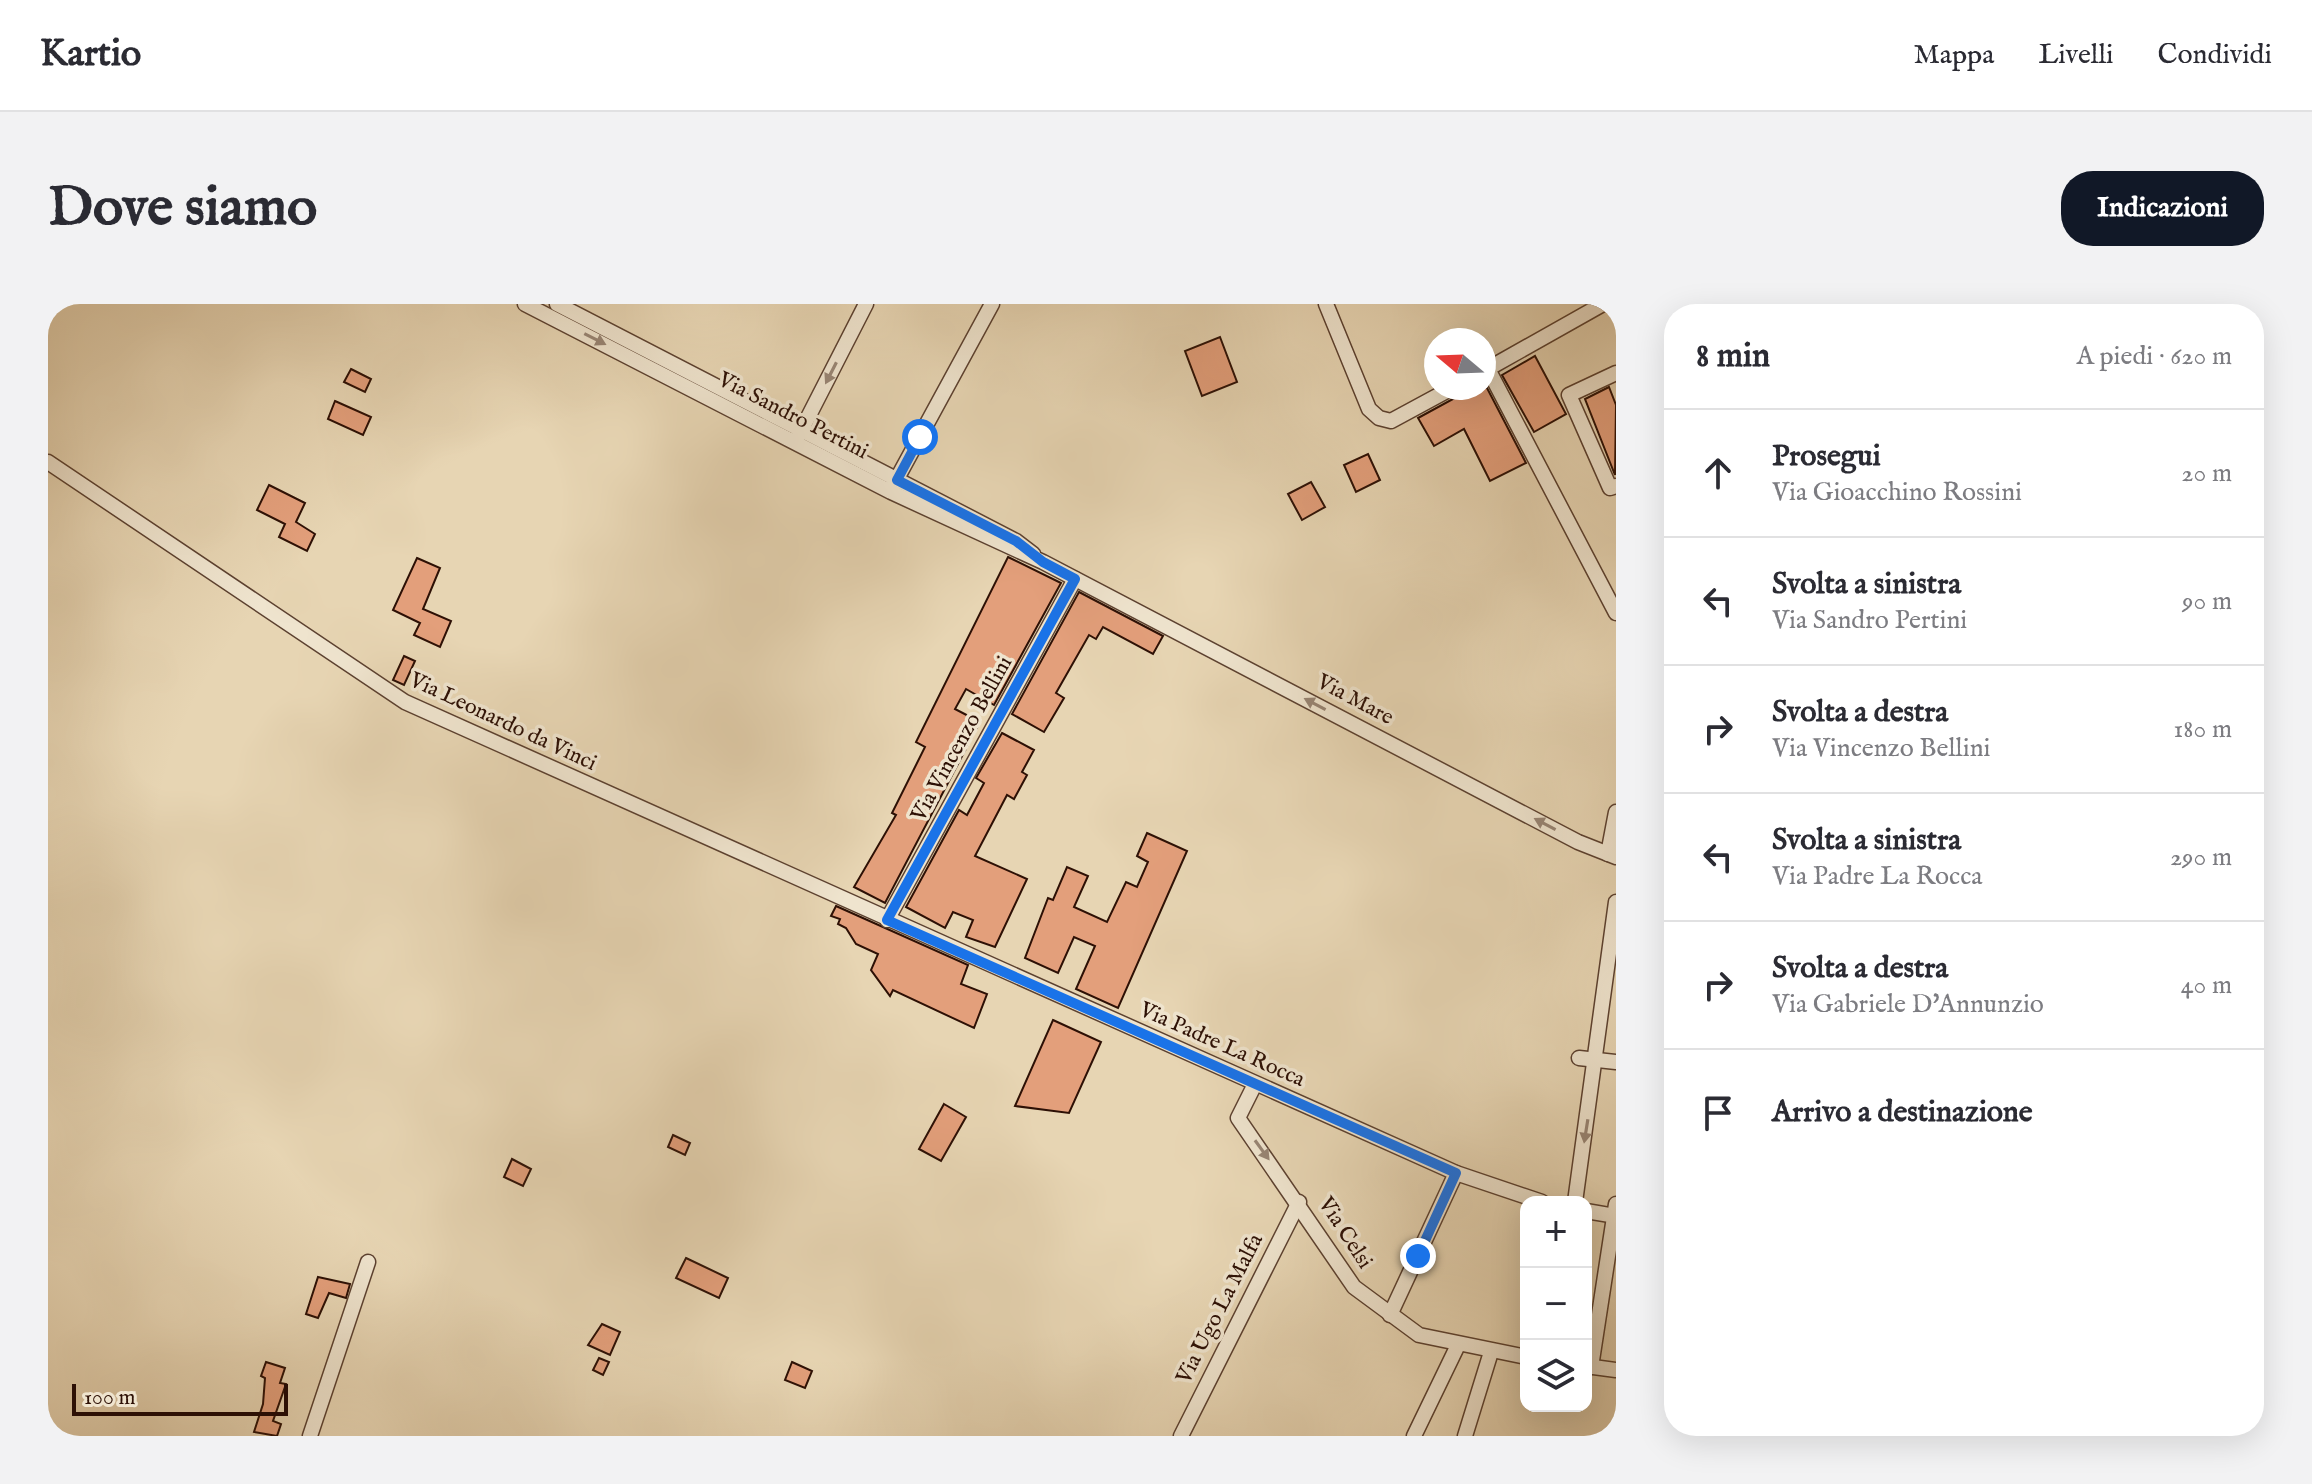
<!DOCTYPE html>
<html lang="it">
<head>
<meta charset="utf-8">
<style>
  :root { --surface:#fff; --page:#f2f2f3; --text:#2b2b33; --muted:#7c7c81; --line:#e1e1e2; --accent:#111827 }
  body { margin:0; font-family:"IM FELL English",serif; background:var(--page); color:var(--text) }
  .controls { position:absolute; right:24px; bottom:24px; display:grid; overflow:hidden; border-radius:16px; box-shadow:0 8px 32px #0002 }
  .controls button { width:72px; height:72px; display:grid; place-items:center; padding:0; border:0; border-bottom:2px solid var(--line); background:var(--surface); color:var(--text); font:40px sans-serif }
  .compass { position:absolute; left:1376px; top:24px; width:72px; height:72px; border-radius:50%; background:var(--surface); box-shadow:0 8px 32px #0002; rotate:289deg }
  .scale { position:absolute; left:24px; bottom:20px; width:216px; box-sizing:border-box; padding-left:8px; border:4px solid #2d1005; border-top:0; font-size:22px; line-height:28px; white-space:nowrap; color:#2d1005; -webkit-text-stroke:6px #efe4ce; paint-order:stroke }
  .stop { position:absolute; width:24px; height:24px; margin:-18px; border:6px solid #1a73e8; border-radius:50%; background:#fff }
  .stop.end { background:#1a73e8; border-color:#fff; box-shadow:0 2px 8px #0008 }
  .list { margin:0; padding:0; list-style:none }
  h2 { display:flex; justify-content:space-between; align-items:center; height:104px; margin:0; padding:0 32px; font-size:34px }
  h2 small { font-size:26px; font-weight:400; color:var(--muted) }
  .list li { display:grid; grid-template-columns:52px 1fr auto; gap:24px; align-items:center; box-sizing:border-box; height:128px; padding:0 32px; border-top:2px solid var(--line) }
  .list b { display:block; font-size:30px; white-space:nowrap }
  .list p { margin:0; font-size:26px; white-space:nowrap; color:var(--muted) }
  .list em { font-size:26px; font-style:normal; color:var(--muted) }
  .icon { flex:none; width:44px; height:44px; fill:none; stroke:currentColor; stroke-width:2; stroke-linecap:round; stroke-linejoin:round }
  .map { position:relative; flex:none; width:1568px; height:1132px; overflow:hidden; border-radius:32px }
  header { display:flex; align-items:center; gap:48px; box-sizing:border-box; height:112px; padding:0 40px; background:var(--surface); border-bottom:2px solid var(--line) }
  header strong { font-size:38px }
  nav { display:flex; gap:44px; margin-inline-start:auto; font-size:28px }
  .intro { display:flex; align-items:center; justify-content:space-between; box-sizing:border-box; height:192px; padding:0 48px }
  h1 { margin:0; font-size:56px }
  .button { padding:20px 36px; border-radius:32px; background:var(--accent); color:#fff; font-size:28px; font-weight:700 }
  main { display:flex; gap:48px; padding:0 48px }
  aside { flex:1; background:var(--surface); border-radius:32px; box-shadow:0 8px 32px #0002 }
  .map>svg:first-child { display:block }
  .building { fill:#e39f7b; stroke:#2d1005; stroke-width:2 }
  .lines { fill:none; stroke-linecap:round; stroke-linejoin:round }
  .minor-casing { stroke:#5c4130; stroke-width:17 }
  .minor { stroke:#efe4ce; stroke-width:14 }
  .oneway { fill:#988574 }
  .route { stroke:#1a73e8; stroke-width:10 }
  .labels { text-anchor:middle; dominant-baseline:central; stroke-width:7; stroke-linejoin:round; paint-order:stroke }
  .street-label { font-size:22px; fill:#2d1005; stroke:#efe4ce }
</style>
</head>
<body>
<header>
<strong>Kartio</strong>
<nav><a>Mappa</a><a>Livelli</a><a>Condividi</a></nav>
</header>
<div class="intro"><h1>Dove siamo</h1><a class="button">Indicazioni</a></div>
<main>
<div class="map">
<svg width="1568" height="1132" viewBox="0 0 1568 1132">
  <rect width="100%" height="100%" fill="#e7d5b3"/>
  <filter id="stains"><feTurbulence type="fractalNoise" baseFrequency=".0025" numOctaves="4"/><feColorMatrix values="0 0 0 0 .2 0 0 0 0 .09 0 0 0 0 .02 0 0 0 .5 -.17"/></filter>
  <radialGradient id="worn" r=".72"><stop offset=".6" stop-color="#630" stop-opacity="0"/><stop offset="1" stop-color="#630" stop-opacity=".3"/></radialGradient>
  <g class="building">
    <path d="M1172,33L1189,78L1154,92L1137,47Z"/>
    <path d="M1487,52L1518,110L1486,128L1454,71Z"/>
    <path d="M303,65L323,75L317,88L296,78Z"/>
    <path d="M1561,83L1568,101L1567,171L1537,95Z"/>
    <path d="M1425,84H1439L1478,159L1442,177L1416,125L1386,142L1370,114Z"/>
    <path d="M287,97L323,113L315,131L280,115Z"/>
    <path d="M1320,150L1332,176L1308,188L1296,161Z"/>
    <path d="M1263,178L1277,203L1254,216L1240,190Z"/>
    <path d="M221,181L257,199L248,218L267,230L259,247L231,233L237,220L209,206Z"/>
    <path d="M960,253L1013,279L946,401L918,385L907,405L932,418L837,599L806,583L848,511L844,509L877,443L868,438Z"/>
    <path d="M369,254L392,264L375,305L403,317L392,343L366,331L372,319L345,306Z"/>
    <path d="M1031,288L1115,332L1105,350L1055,323L1048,335L1041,331L1008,389L1016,394L996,428L964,410Z"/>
    <path d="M356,352L367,357L356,381L345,376Z"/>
    <path d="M954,429L986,446L974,468L979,471L966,495L959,491L927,552L979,575L947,643L918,633L925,616L905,608L897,624L858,603L911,506L919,511L936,479L928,474Z"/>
    <path d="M1099,529L1139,547L1070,704L1028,685L1047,642L1026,633L1010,669L977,654L1000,594L1005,596L1019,563L1040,572L1026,603L1059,618L1078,578L1089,583L1100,558L1089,552Z"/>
    <path d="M788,602L920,661L913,680L939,690L926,724L845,686L842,692L823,666L830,650L808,640L798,624L790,620L792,615L783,612Z"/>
    <path d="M1005,716L1053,738L1021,809L967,802Z"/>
    <path d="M896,800L918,813L893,857L871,845Z"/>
    <path d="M625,831L642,839L637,851L620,843Z"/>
    <path d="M464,855L483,865L475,882L456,873Z"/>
    <path d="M638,954L680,974L671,994L628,974Z"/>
    <path d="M270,973L302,980L298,994L281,989L270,1014L258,1010Z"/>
    <path d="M554,1020L572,1028L562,1051L540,1041Z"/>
    <path d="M551,1054L561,1058L555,1071L545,1066Z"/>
    <path d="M218,1058L237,1064L232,1079L238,1080L225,1117L233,1120L229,1132L206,1128L215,1100L217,1074L213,1072Z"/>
    <path d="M744,1058L764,1067L757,1084L737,1076Z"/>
  </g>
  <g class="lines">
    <g class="minor-casing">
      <g id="minor">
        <path d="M477,0L843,188L995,258L1530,538L1568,553"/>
        <path d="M509,0L968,237L985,250"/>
        <path d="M1278,0L1321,105L1331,114L1343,117L1404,84"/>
        <path d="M1440,65L1568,309"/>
        <path d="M1436,67L1555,0"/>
        <path d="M1568,69L1521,91L1562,184L1568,182"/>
        <path d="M751,131L818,0"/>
        <path d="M0,158L357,398L1408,869L1494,898"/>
        <path d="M845,182L944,0"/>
        <path d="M1560,550L1568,508"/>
        <path d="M839,616L1027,275"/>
        <path d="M1531,754L1568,758"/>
        <path d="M1207,780L1190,814L1306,983L1371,1031L1478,1053"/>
        <path d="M1527,898L1568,598"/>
        <path d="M1538,907L1568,912"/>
        <path d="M1342,1011L1408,869"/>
        <path d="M1538,1062L1568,1066"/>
        <path d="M1543,1063L1568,900"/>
        <path d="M0,1127V1132"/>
        <path d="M262,1132L320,958"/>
        <path d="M1133,1132L1251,898"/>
        <path d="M1366,1132L1410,1041"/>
        <path d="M1417,1132L1443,1048"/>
      </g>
    </g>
    <use href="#minor" class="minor"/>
  </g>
  <defs><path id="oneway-solid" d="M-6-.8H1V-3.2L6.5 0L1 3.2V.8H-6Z" transform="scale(2)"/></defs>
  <g class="oneway">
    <use href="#oneway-solid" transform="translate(547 35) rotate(27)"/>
    <use href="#oneway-solid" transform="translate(783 69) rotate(117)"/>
    <use href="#oneway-solid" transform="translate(1267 400) rotate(-152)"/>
    <use href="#oneway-solid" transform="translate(1497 520) rotate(-152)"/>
    <use href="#oneway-solid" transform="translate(1538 827) rotate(99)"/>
    <use href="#oneway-solid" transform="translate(1214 846) rotate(54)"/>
  </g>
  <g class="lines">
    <path class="route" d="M872,133L849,176L968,237L995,258L1027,275L839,616L1408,869L1370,952"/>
  </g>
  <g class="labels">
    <g class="street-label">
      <text transform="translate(745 112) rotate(27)">Via Sandro Pertini</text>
      <text transform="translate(1307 396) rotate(28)">Via Mare</text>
      <text transform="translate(455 418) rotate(25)">Via Leonardo da Vinci</text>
      <text transform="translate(914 435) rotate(-61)">Via Vincenzo Bellini</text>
      <text transform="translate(1174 741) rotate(24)">Via Padre La Rocca</text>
      <text transform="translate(1297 929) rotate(57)">Via Celsi</text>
      <text transform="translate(1172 1005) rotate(-63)">Via Ugo La Malfa</text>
    </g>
  </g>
  <rect width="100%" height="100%" filter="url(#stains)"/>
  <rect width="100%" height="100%" fill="url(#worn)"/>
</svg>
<div class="controls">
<button>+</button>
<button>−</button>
<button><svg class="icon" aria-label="layers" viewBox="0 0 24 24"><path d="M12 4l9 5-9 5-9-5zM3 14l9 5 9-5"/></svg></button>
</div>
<svg class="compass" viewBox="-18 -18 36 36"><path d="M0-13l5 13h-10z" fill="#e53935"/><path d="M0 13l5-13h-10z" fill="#7c7c81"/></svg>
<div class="scale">100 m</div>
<div class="stop" style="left:872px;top:133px"></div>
<div class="stop end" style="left:1370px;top:952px"></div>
</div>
<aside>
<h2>8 min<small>A piedi · 620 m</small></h2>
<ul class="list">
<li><svg class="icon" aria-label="ahead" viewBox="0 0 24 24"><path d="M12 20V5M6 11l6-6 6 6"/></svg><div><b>Prosegui</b><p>Via Gioacchino Rossini</p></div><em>20 m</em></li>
<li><svg class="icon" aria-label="left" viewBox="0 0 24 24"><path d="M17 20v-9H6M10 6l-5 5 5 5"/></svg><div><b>Svolta a sinistra</b><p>Via Sandro Pertini</p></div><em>90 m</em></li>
<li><svg class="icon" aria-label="right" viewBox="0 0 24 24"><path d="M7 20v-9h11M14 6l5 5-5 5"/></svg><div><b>Svolta a destra</b><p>Via Vincenzo Bellini</p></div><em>180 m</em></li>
<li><svg class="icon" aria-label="left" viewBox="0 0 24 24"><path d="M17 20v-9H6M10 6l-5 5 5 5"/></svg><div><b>Svolta a sinistra</b><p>Via Padre La Rocca</p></div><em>290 m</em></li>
<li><svg class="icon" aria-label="right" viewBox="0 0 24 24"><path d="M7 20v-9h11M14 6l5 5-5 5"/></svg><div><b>Svolta a destra</b><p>Via Gabriele D'Annunzio</p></div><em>40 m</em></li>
<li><svg class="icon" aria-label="arrive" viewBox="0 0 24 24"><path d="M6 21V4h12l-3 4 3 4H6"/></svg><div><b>Arrivo a destinazione</b></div></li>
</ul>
</aside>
</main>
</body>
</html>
